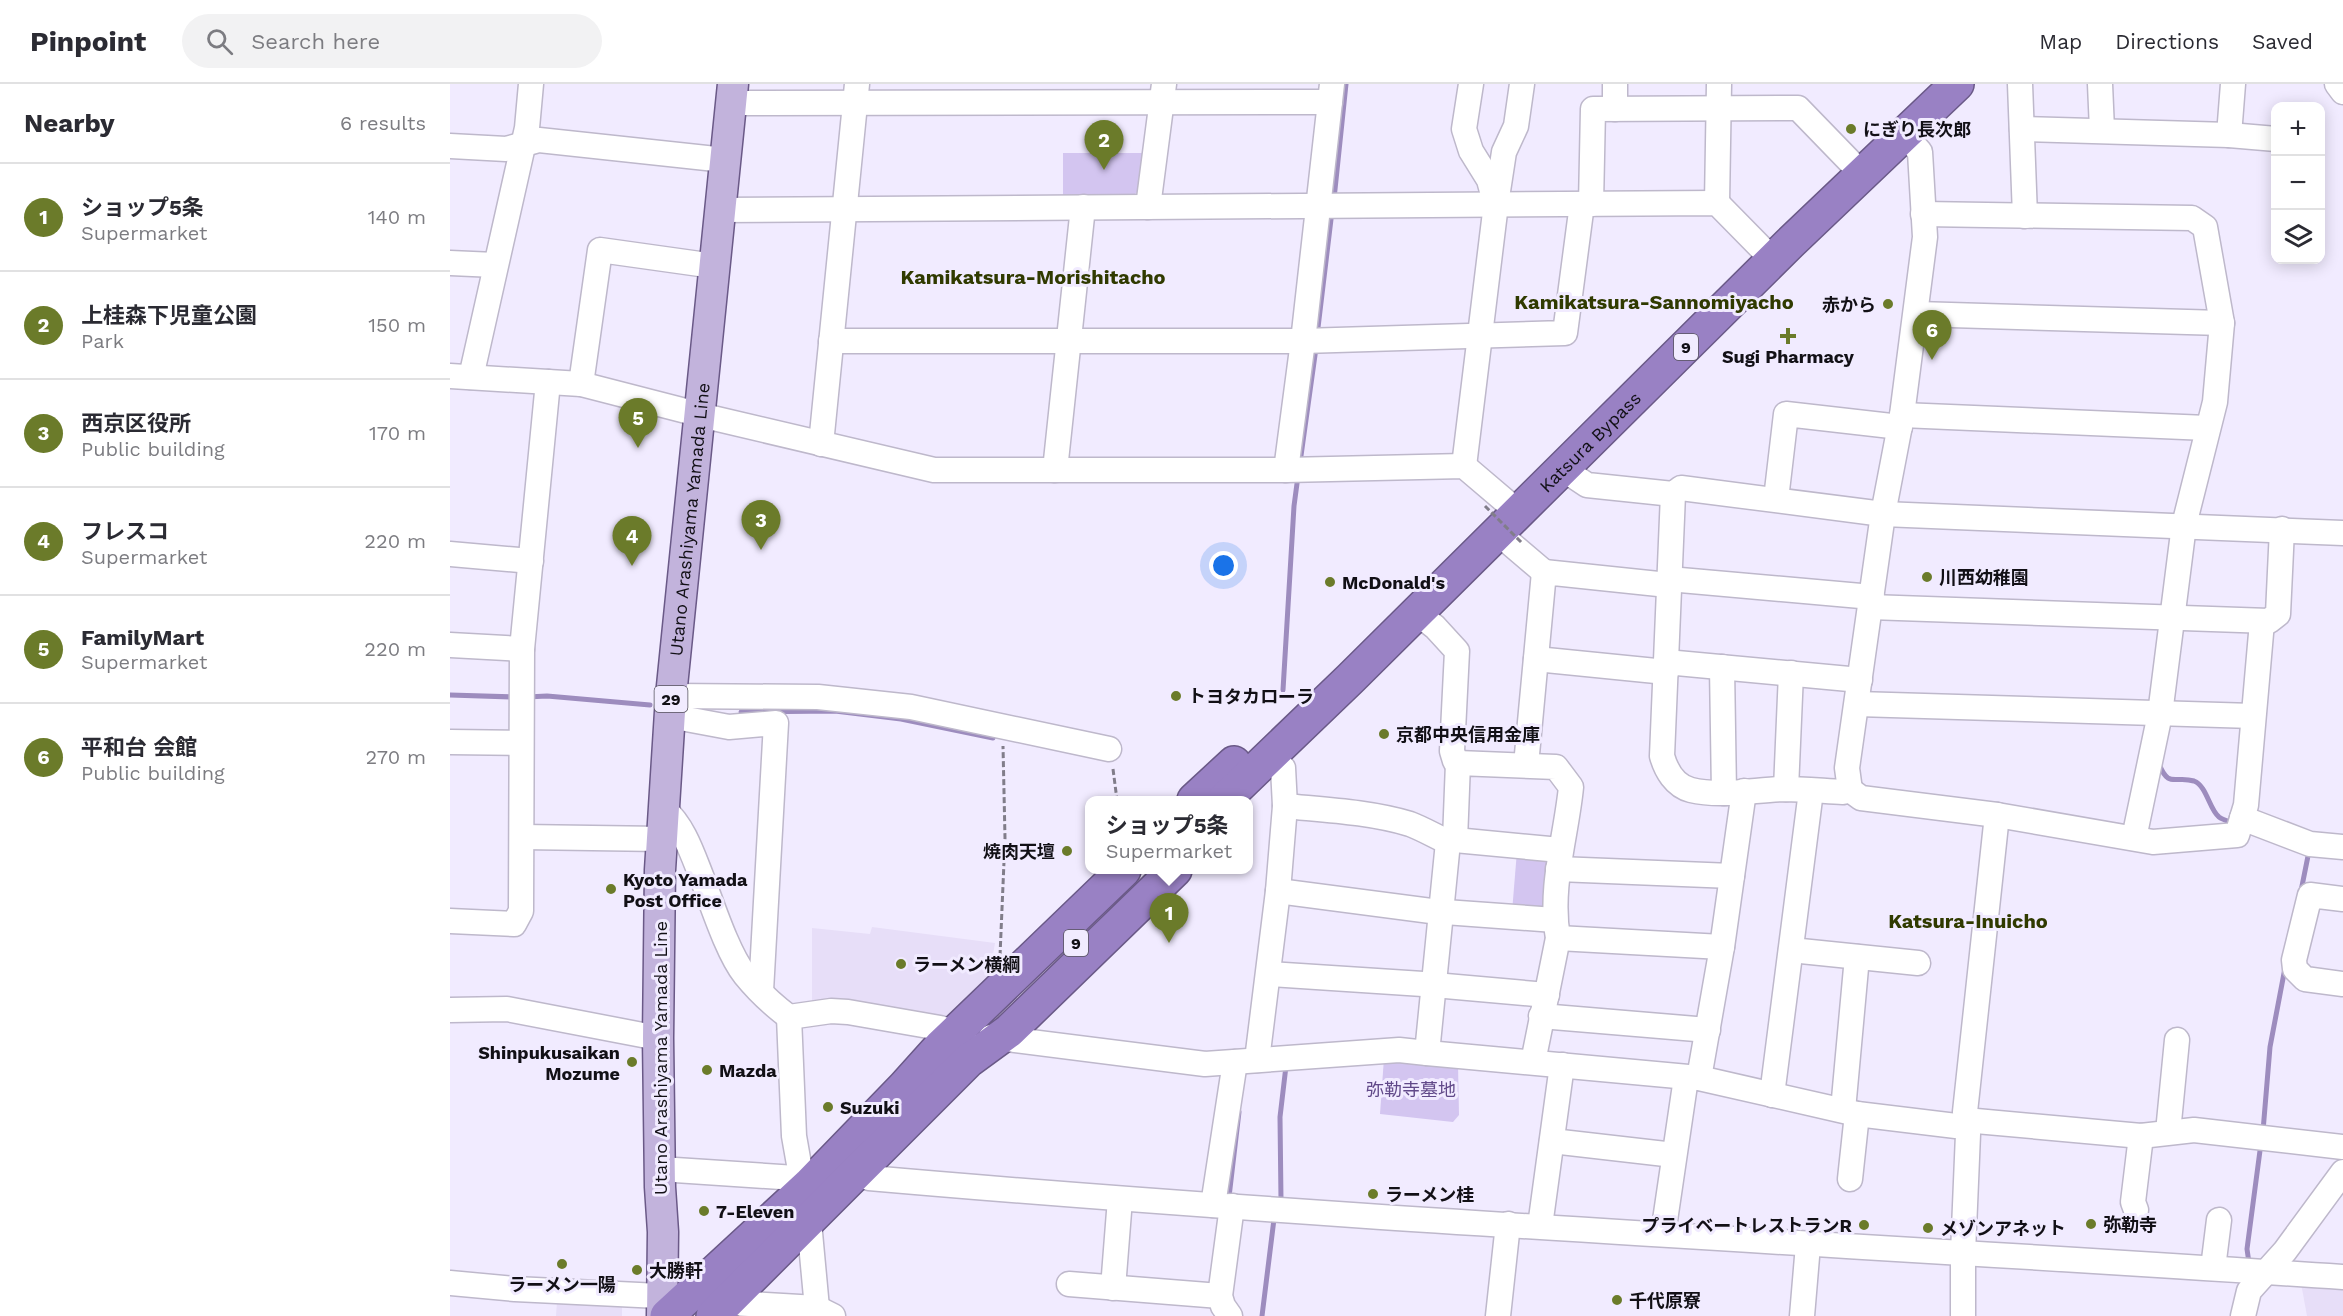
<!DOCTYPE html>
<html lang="en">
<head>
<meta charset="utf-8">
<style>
  :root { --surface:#fff; --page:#f2f2f3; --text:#2b2b33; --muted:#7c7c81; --line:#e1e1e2; --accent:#6b7b2a }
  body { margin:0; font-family:"Work Sans","Noto Sans JP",sans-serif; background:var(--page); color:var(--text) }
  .controls { position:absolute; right:18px; top:18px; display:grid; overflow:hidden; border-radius:12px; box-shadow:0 3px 15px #0003 }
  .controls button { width:54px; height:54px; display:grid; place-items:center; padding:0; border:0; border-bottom:2px solid var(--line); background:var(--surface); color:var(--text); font:30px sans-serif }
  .you { position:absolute; left:774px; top:482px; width:21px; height:21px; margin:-15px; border:4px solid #fff; border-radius:50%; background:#1a73e8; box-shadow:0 0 0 9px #1a73e833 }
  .badge { display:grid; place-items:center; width:39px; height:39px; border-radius:50%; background:var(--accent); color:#fff; font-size:20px; font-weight:700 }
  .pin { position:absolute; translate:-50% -50px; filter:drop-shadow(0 2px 3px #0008) }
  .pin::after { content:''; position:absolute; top:32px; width:21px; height:18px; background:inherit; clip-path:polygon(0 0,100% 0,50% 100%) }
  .popup { position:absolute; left:635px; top:712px; width:168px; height:78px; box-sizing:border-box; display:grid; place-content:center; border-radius:12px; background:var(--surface); filter:drop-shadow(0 2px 4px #0005); font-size:20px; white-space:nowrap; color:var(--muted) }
  .popup b { font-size:22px; color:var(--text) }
  .popup::after { content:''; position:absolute; left:50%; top:100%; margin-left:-12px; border:12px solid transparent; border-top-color:var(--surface) }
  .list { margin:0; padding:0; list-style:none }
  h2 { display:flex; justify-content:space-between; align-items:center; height:78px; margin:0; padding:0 24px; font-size:26px }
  h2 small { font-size:20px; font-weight:400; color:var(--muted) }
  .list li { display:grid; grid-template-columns:39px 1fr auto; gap:18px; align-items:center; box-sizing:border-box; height:108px; padding:0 24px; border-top:2px solid var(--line) }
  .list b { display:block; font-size:22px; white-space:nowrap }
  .list p { margin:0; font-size:20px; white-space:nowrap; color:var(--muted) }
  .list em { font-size:20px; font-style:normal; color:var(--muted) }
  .icon { flex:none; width:33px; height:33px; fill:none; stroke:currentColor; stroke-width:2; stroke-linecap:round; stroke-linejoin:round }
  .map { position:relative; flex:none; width:1893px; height:1232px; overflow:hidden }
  header { display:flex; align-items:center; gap:36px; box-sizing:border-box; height:84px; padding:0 30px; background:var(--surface); border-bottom:2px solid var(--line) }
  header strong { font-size:28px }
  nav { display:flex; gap:33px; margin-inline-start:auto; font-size:21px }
  .search { width:420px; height:54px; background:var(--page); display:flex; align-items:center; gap:15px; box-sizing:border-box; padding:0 21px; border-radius:33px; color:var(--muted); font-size:22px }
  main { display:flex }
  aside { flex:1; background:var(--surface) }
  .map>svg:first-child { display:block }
  .built { fill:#e7def8 }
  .green { fill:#d3c5f0 }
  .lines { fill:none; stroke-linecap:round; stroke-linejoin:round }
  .stream { stroke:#9d8cbe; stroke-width:5 }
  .highway-tunnel { stroke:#d0cadc; stroke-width:33; stroke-dasharray:33 16; stroke-linecap:butt }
  .minor-casing { stroke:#beb8cb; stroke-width:27 }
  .major-casing { stroke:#6a5987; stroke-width:33 }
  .highway-casing { stroke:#6a5987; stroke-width:36 }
  .path { stroke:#817d8a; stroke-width:3; stroke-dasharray:6 3; stroke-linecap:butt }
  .minor { stroke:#fff; stroke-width:24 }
  .major { stroke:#c2b3dc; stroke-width:30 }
  .highway { stroke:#9981c4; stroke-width:33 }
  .path-bridge { stroke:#817d8a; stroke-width:3; stroke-dasharray:6 3; stroke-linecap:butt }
  .poi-dot { fill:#6b7b2a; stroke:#f1ebff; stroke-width:2 }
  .labels { text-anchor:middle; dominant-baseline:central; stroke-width:6; stroke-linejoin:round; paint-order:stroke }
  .shield { fill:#f1ebff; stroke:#55525c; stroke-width:1.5 }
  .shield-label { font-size:16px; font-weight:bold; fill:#121016 }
  .poi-label { font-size:18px; font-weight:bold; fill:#121016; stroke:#f1ebff; text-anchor:start }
  .street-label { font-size:18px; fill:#121016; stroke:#f1ebff }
  .park-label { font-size:18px; fill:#614989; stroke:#f1ebff }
  .neighbourhood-label { font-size:20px; font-weight:bold; fill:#303a00; stroke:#f1ebff }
</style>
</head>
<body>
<header>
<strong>Pinpoint</strong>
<div class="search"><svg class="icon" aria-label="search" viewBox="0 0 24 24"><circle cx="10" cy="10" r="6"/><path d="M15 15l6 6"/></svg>Search here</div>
<nav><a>Map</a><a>Directions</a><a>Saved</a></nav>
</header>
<main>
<aside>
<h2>Nearby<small>6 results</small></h2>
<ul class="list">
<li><span class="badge">1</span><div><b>ショップ5条</b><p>Supermarket</p></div><em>140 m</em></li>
<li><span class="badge">2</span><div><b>上桂森下児童公園</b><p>Park</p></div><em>150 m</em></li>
<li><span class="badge">3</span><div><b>西京区役所</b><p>Public building</p></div><em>170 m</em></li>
<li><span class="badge">4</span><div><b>フレスコ</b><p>Supermarket</p></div><em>220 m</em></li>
<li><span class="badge">5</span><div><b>FamilyMart</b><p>Supermarket</p></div><em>220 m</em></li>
<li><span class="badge">6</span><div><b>平和台 会館</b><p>Public building</p></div><em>270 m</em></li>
</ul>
</aside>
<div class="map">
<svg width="1893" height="1232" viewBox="0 0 1893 1232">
  <rect width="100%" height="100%" fill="#f1ebff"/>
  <g class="built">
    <path d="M422,843L545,859L538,900L490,938L362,917V844L420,850Z"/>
    <path d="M1851,1199L1893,1203V1232H1857Z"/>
    <path d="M107,1217L172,1218V1232H106Z"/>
  </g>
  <g class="green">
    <path d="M613,69H698L694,102L684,111L613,113Z"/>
    <path d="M1067,767L1097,771L1100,826L1062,828Z"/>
    <path d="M934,974L1008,980L1009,1031L1003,1038L930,1030Z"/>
  </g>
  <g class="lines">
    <g class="stream">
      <path d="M884,115L896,0"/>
      <path d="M867,252L882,127"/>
      <path d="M850,379L866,264"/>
      <path d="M833,606L844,422L848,392"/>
      <path d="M0,611L64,613"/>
      <path d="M77,613L97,612L200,621"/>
      <path d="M291,628L385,627L451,635L543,654"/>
      <path d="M1709,680C1719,705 1725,691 1744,697C1757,702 1759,725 1769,733C1773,736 1778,737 1783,739"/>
      <path d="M1851,807L1859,767"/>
      <path d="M1813,1047L1820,963L1835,884"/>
      <path d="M779,1113L789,1028"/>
      <path d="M831,1116L830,1033L836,982"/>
      <path d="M1799,1179L1797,1165L1811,1059"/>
      <path d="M812,1232L824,1135"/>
    </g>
    <path class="highway-tunnel" d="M512,969L550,932"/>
    <g class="minor-casing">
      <g id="minor">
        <path d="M1021,0L1014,45L1021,67L1039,96L1045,118"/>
        <path d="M1570,0L1575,132"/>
        <path d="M1650,0L1652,46"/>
        <path d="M1887,0L1893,8"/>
        <path d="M281,19L880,18"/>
        <path d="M1165,25V0"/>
        <path d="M1572,45L1779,51L1826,55"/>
        <path d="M1779,51L1783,0"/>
        <path d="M0,62L56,65L89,56L275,76"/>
        <path d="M1267,119L1269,0"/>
        <path d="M1141,120L1143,25L1348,24L1412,90"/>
        <path d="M698,123L714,0"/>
        <path d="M269,126L1267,119L1323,176"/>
        <path d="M1473,130L1742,134L1755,143L1772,239L1765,318L1734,441L1710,630L1684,754"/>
        <path d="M0,179L45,181"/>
        <path d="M1467,230L1772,239"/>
        <path d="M381,257H853L1115,249L1132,120"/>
        <path d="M0,292L131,300L263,334L484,386H836L1014,382L1068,428"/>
        <path d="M21,293L77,44L81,0"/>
        <path d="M131,300L150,166L264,182"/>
        <path d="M1452,331L1757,344"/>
        <path d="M371,360L407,0"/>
        <path d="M1014,382L1046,120L1054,68L1066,42L1072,0"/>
        <path d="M1113,385L1137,401L1223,410L1231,404L1433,430L1893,449"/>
        <path d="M605,386L633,123"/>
        <path d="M836,386L853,257L882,0"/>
        <path d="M1223,410L1212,672C1216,686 1225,702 1241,706C1270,713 1303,706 1333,705C1353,705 1373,707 1393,708L1400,706L1411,714L1547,731L1703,758L1787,751L1796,721L1812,538"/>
        <path d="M1326,415L1336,330L1450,343"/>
        <path d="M1047,448L1094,488"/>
        <path d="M0,470L81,477"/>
        <path d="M1219,495L1422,513"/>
        <path d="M1420,523L1819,537L1828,530L1832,445"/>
        <path d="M967,529L985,543L1007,567L1002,667L1005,677L1008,679"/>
        <path d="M0,561L72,565"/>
        <path d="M1086,575L1216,588"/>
        <path d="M1216,578L1410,596"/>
        <path d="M1272,583L1274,709"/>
        <path d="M221,612L368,613L461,623L659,665"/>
        <path d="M1407,620L1803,632"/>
        <path d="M220,632L279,643L326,639L311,907"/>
        <path d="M0,658L71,659"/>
        <path d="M1076,681L1094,488L1218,501"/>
        <path d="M1336,705L1341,589"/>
        <path d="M1400,706L1397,684L1433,430L1452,331L1475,153L1470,68L1455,51"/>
        <path d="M835,722C876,726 920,728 960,740C973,745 985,752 998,758L1005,756L1110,766"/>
        <path d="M214,725C234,743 242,769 252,794C262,820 278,870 295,891C308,907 323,921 339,933L381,927L398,928L490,944L505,949L516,958"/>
        <path d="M1792,734L1860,760L1893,763"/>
        <path d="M72,753L212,755"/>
        <path d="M1005,756L1008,679L1106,683L1121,703C1116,754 1099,803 1108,854L1083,978"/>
        <path d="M1108,785L1282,792"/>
        <path d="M828,807L981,827L1105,836"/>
        <path d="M1893,815L1860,811L1844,876L1845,885L1855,895L1893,900"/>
        <path d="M0,837L64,840L71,827L72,565L98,298"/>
        <path d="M1108,854L1272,863"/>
        <path d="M1341,866L1468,879"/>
        <path d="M819,890L973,900L1097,911"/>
        <path d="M0,926L57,925L208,954"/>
        <path d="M1091,932L1258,946"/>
        <path d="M339,933L344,1052L350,1086L359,1101"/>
        <path d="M541,953L755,980L949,966L977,969L1249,994L1407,1030L1506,1042L1526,1037L1691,1052L1744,1046L1893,1063"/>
        <path d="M977,969L998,758"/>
        <path d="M807,976L828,807L835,722L833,684"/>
        <path d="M1249,994L1272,863L1294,707"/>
        <path d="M1322,1011L1361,707"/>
        <path d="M1393,1026L1407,873"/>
        <path d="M1718,1048L1727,956"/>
        <path d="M1102,1057L1224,1071"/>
        <path d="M396,1083L405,1090L419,1094C910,1137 1402,1160 1893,1193"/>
        <path d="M210,1085L346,1094L359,1101"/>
        <path d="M1400,1095L1407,1030"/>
        <path d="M763,1121L785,978"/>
        <path d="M1686,1126L1683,1118L1691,1052"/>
        <path d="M359,1138L367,1224"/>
        <path d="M1090,1142L1112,981"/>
        <path d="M1213,1150L1236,994"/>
        <path d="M1763,1184L1769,1136"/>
        <path d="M0,1199L65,1205L230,1213"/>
        <path d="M619,1200L770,1212"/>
        <path d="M663,1204L670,1115"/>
        <path d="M265,1218L367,1224L383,1232"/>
        <path d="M780,1232L773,1222L770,1212L782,1122"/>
        <path d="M1048,1232L1058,1140"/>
        <path d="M1352,1232L1358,1161"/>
        <path d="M1513,1232V1169L1518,1050L1515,1028L1547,731"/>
        <path d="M1793,1232L1799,1207L1835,1167L1893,1088"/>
      </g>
    </g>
    <g class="major-casing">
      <g id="major">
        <path id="s1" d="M212,1232L213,1148L210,1103L208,954L210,786L221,612L283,0"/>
      </g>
    </g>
    <g class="highway-casing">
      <g id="highway">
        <path d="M744,716L784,679"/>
        <path id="s2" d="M774,716L900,595L1340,159L1507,0"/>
        <path d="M217,1232L359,1101L454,1003L490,963L674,786"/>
        <path d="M263,1232L518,977L559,947L725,786"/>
      </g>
    </g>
    <g class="path">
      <path d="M663,685L667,716"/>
      <path d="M550,872L555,754L553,662"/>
    </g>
    <use href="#minor" class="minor"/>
    <use href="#major" class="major"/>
    <use href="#highway" class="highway"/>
    <path class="path-bridge" d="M1035,422L1073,460"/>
  </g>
  <g class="poi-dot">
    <circle cx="1401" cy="45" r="6"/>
    <circle cx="1438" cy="220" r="6"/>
    <path d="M1335 243h6v6h6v6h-6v6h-6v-6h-6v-6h6z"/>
    <circle cx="1477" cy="493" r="6"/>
    <circle cx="880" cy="498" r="6"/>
    <circle cx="726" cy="612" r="6"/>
    <circle cx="934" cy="650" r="6"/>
    <circle cx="617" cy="767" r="6"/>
    <circle cx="161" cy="805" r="6"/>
    <circle cx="451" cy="880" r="6"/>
    <circle cx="182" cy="978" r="6"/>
    <circle cx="257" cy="986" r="6"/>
    <circle cx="378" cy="1023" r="6"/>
    <circle cx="923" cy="1110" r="6"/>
    <circle cx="254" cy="1127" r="6"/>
    <circle cx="1641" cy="1140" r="6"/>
    <circle cx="1414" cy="1141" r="6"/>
    <circle cx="1478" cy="1144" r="6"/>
    <circle cx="112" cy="1180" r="6"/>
    <circle cx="187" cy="1186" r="6"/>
    <circle cx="1167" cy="1216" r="6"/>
  </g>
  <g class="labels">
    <g class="shield">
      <rect x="1224" y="250" width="24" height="26" rx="4.5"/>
      <rect x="204.5" y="602" width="33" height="26" rx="4.5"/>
      <rect x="614" y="846" width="24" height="26" rx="4.5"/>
    </g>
    <g class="shield-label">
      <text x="1236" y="263">9</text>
      <text x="221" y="615">29</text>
      <text x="626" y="859">9</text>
    </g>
    <g class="poi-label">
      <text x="1413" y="45">にぎり長次郎</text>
      <text x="1426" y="220" text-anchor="end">赤から</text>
      <text x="1338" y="272" text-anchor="middle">Sugi Pharmacy</text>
      <text x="1489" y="493">川西幼稚園</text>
      <text x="892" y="498">McDonald's</text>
      <text x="738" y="612">トヨタカローラ</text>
      <text x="946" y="650">京都中央信用金庫</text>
      <text x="605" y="767" text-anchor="end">焼肉天壇</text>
      <text x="173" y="795">Kyoto Yamada<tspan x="173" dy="21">Post Office</tspan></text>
      <text x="463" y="880">ラーメン横綱</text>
      <text x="170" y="968" text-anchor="end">Shinpukusaikan<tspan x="170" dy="21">Mozume</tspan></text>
      <text x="269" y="986">Mazda</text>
      <text x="390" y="1023">Suzuki</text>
      <text x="935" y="1110">ラーメン桂</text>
      <text x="266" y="1127">7-Eleven</text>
      <text x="1653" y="1140">弥勒寺</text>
      <text x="1402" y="1141" text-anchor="end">プライベートレストランR</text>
      <text x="1490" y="1144">メゾンアネット</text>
      <text x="199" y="1186">大勝軒</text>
      <text x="112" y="1200" text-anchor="middle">ラーメン一陽</text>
      <text x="1179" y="1216">千代原寮</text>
    </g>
    <g class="street-label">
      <text stroke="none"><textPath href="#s2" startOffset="512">Katsura Bypass</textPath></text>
      <text stroke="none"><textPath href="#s1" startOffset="798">Utano Arashiyama Yamada Line</textPath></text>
      <text transform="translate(210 974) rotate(-90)">Utano Arashiyama Yamada Line</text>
    </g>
    <g class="park-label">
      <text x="961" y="1005">弥勒寺墓地</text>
    </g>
    <g class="neighbourhood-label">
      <text x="583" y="193">Kamikatsura-Morishitacho</text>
      <text x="1204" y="218">Kamikatsura-Sannomiyacho</text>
      <text x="1518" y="837">Katsura-Inuicho</text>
    </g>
  </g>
</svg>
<div class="controls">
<button>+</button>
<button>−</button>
<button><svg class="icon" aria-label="layers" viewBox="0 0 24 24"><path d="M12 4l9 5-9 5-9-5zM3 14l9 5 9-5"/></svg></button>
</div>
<div class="you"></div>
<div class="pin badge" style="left:719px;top:859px">1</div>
<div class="popup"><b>ショップ5条</b>Supermarket</div>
<div class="pin badge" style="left:654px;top:86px">2</div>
<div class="pin badge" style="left:311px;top:466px">3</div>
<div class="pin badge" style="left:182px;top:482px">4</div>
<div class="pin badge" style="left:188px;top:364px">5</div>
<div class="pin badge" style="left:1482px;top:276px">6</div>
</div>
</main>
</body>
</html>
